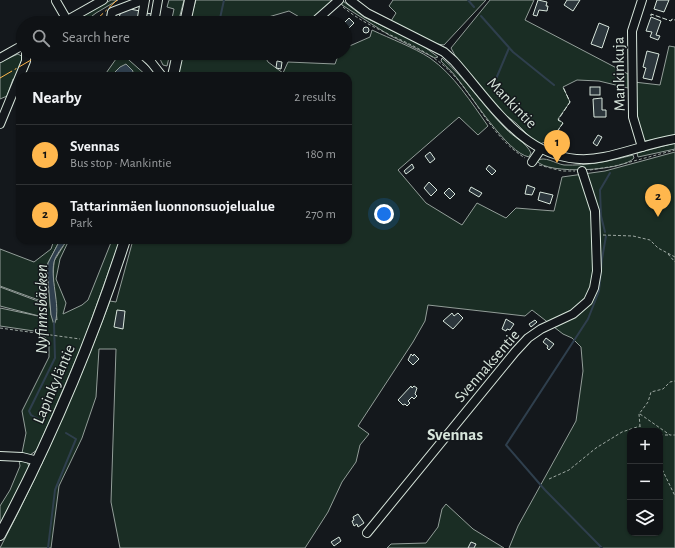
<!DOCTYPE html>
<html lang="en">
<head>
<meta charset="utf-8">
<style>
  :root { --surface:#0f1215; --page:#181b1e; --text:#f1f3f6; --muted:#9b9ea0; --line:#2f3234; --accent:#ffb74d }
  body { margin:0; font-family:"Alegreya Sans",sans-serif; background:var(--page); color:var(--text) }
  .controls { position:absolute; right:12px; bottom:12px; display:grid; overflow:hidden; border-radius:8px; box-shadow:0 1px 3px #0004 }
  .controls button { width:36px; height:36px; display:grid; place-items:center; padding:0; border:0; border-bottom:1px solid var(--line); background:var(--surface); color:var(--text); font:20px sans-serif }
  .you { position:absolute; left:384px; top:214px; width:14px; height:14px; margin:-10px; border:3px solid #fff; border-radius:50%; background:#1a73e8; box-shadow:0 0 0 6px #1a73e833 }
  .badge { display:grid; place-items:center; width:26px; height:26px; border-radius:50%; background:var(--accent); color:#111; font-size:13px; font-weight:700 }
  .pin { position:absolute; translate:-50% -33px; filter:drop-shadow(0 1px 2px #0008) }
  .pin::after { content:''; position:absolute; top:21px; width:14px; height:12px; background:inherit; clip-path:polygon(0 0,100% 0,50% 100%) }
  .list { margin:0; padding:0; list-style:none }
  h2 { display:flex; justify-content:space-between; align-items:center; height:52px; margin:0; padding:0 16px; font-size:17px }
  h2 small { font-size:13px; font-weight:400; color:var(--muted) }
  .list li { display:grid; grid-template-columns:26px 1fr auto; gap:12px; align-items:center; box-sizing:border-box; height:60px; padding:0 16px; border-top:1px solid var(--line) }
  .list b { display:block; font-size:15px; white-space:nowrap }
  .list p { margin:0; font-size:13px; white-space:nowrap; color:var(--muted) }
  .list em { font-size:13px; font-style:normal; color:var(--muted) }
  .icon { flex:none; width:22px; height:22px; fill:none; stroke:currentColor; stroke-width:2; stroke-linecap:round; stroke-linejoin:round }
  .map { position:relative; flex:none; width:675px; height:548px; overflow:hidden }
  .search { position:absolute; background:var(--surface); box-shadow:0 1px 3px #0004; left:16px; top:16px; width:336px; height:44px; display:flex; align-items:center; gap:10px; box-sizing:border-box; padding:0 14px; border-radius:22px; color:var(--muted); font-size:15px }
  .panel { position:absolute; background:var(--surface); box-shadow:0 1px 3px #0004; left:16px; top:72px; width:336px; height:172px; border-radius:12px }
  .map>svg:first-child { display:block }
  .green { fill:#1a2d24; stroke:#939e99; fill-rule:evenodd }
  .water { fill:#2f3f4d; stroke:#939e99 }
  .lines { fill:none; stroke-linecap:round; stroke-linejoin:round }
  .stream { stroke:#2f3f4d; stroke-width:2 }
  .building { fill:#2c363c; stroke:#d8e6dc }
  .minor-casing { stroke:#d8e6dc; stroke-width:10 }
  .major-casing { stroke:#d8e6dc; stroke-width:12 }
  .path { stroke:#9da8a2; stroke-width:1; stroke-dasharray:3 2; stroke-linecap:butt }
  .minor { stroke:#14181c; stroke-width:8 }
  .major { stroke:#14181c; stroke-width:10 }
  .fence { stroke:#d8e6dc; stroke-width:1; stroke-dasharray:5 2; stroke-linecap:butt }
  .power { stroke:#ffb74d; stroke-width:1; stroke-dasharray:14 3 2 3; stroke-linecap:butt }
  .labels { text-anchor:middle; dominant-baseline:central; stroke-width:3; stroke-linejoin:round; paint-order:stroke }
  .street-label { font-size:16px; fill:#d8e6dc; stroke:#14181c }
  .water-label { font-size:17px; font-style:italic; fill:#d8e6dc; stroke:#14181c }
  .neighbourhood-label { font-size:17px; font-weight:bold; fill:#d8e6dc; stroke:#14181c }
</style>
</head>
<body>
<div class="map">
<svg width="675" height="548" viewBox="0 0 675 548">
  <rect width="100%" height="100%" fill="#14181c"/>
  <g class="green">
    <path d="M111,0H118L96,13L83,23H69Z"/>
    <path d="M169,0H184L178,23H171L174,9L167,7Z"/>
    <path d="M196,0H331L332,2L308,22L289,11L265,18L261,23H189Z"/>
    <path d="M393,0H486L444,45L437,44L391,21L396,13L389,6Z"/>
    <path d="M490,0H534L525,20L628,74V88L599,81L577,80L563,87L570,102L558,119L563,123L555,134L553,132L545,142L540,144L534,141L516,123L499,110L458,61L451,48Z"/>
    <path d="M343,1L364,17L422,45L438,57L435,58L389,35L342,5L341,2Z"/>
    <path d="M372,30C391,39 413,47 430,58C454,75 471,102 488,126L478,135L459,117L398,170L426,203L462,225L477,203L506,218L516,208L554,211L562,177L605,171L675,152V548H509L518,526L576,421L583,371L581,347L572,338L563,334L532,310L525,316L428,305L425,321L413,342L358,426L369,434L360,445L356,462L342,482L328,512L305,548H120L111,502L116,349H99L96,397L82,438L59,486L51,548H0C42,468 78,386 110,301L116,302L133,240H348V76H176L182,53H263L268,62L283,73L288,62L335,64L339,53H345V48L370,37ZM630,431H660V533H630Z"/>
    <path d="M669,46L675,47V136L645,141L639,130L634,82L660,85Z"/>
    <path d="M110,53H121L147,76L154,74L155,76H130L132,75L113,73L111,76H104L116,59Z"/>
    <path d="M157,53H170L167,66L163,65Z"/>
    <path d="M18,54L23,57L16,79H13L7,96L0,99V62Z"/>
    <path d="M442,58C466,79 483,106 505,128C513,137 526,142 531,153L529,157C507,153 471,95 456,77C452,71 446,67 441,61Z"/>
    <path d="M675,143V149L638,157L637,153Z"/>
    <path d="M633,155L634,158C624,171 547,175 537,161C544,155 556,164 564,165C587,166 610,161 633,155Z"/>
    <path d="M54,240H60L48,263L47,269L51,315L57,320L53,277L54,261L67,240H69L60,259L56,279L66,303L63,314L82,305L88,300L112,240H120L83,343L37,450L30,455L22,453L26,433L22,411L49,357V343L45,337L41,336V332L0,326V308L43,317L0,306V287L43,303L44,302L0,286V249L34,262L51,249Z"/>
    <path d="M19,460L27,461L29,467L0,524V506L10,490L20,466Z"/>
    <path d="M446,504L473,529L504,548H387L391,544L426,543L438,527L442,509Z"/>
  </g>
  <g class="water">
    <path d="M126,64L133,71L132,75L111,76L120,67Z"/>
    <path d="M60,240H67C63,247 56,254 54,262C50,282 62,309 54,325L51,315L47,269L48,263Z"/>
  </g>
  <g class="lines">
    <g class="stream">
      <path d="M468,0L474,7"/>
      <path d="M481,16L513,52L554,85"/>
      <path d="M219,23L224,0"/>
      <path d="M493,86L509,48"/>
      <path d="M605,232L601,216L600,190L610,173"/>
      <path d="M38,419L31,415L29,411L55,358L54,323"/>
      <path d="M48,548L55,490L76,439L66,433"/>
      <path d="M602,548L545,490L506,445L588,319L599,291L602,259L606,236"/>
    </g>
  </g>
  <g class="building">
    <path d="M538,0L547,2L546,6H548L547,11L539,10L537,16L533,15Z"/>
    <path d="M567,0H580L573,11L564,5Z"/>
    <path d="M657,0H669L664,12L654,9Z"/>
    <path d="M125,8L140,11L137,23H122V21H118L121,11H125Z"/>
    <path d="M140,12L158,15L156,23H137Z"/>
    <path d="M651,17L661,21L656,35L660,36L658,40L650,37L652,32L646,31Z"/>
    <path d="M349,18L354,23L349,28L344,23Z"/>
    <path d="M599,23L609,27L602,48L591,44Z"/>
    <circle cx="366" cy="30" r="3"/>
    <path d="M647,51L659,54L652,80L643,78L646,68L643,67Z"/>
    <path d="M277,61L282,62L281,69L276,68Z"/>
    <rect x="590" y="87" width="10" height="8"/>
    <path d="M602,98V110H606V117H594L593,99Z"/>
    <path d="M598,135L602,137L597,146L593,143Z"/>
    <path d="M430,152L435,159L430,163L425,156Z"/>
    <path d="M412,164L414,168L406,174L404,171Z"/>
    <path d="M489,165L496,171L492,175L486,169Z"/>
    <path d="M429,182L437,190L431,196L424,188Z"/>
    <path d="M527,185L535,188L532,195L525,194Z"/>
    <path d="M471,187L482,193L479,197L469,191Z"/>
    <path d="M449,188L455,194L450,199L444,193Z"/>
    <path d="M540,192L553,195L550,204L538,200Z"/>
    <path d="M117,310L125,311L123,329L114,327Z"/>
    <path d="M452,313L454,316L458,313L463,318L453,329L443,321Z"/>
    <path d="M506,319L514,324L510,330L507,329L506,331L502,329Z"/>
    <path d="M535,320L537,322L531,327L529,324Z"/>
    <path d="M546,338L554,344L549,350L547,348L548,346L543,342Z"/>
    <path d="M411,354L413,356L414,354L419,359L413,365L408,360Z"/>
    <path d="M411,386L412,388L414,386L417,388L415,394L417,396L414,399L412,397L408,401L410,403L407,406L405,404L403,405L398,400Z"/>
    <path d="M358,514L364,523L358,527L357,524L354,526L352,521L354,520L353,517Z"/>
    <path d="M339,537L341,541L334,546L331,542Z"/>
    <path d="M471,542L476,544L474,548H468Z"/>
  </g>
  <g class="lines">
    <g class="minor-casing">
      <g id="minor">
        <path d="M350,0L367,13L444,52L454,61C495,107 531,172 604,157C628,152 651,143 675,139"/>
        <path d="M642,0L632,31L633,117L642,147"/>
        <path d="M56,1L67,20"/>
        <path d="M62,23L103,0"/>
        <path d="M110,23L112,12L143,0"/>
        <path d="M141,23L145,0"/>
        <path d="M154,23L158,0"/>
        <path d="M313,23L339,0"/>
        <path d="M141,53L151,62"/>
        <path d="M150,53L151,62L162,76"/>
        <path d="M0,58L23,45"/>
        <path d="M0,124L26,61V53"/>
        <path d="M532,162L541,149"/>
        <path d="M0,456L22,457L38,461"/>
        <path d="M367,533L515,352L528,338L541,329L573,314L588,301L594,288L597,271L595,211L582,171"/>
      </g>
    </g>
    <g class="major-casing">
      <g id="major">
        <path d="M185,23L190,0"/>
        <path d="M173,76L178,53"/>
        <path d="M0,535C50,441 92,342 125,240"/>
      </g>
    </g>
    <g class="path">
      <path d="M343,7C374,33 415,41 443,65C475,92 488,135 525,158"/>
      <path d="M539,165L562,171H575"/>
      <path d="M590,170L615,166L675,150"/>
      <path d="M603,235L633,236L650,240L658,248L675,257"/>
      <path d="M668,254L675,262"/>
      <path d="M0,328L80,339"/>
      <path d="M640,414L670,435H675"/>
      <path d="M643,431L640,426L639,414L648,402L651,392L663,389L670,382L675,381"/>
      <path d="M660,435H669"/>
      <path d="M660,465L675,496"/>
      <path d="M549,479L569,470L596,448L622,432L640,426"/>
    </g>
    <use href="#minor" class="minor"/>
    <use href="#major" class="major"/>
    <g class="fence">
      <path d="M651,16V14L671,21L672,19L675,20"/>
      <path d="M549,144L563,123L558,120L570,102L563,87"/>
    </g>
    <g class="power">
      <path d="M93,23L117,0"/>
      <path d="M0,78L43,53"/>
    </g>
  </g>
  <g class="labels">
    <g class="street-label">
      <text transform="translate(619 74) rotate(-91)">Mankinkuja</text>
      <text transform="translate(512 103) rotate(46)">Mankintie</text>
      <text transform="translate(487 366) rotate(-49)">Svennaksentie</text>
      <text transform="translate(54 384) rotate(-67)">Lapinkyläntie</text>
    </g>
    <g class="water-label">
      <text transform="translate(41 309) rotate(-90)">Nyfinnsbäcken</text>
    </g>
    <g class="neighbourhood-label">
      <text x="455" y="434">Svennas</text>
    </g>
  </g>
</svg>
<div class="controls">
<button>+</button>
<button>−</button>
<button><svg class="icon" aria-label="layers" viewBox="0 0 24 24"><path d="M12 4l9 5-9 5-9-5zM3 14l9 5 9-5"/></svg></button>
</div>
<div class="you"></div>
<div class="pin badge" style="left:557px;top:163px">1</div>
<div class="pin badge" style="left:658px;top:217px">2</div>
<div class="search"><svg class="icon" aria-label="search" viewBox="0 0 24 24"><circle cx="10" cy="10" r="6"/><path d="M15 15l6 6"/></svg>Search here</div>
<section class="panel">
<h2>Nearby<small>2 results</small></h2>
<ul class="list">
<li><span class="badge">1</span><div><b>Svennas</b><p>Bus stop · Mankintie</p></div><em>180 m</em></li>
<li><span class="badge">2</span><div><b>Tattarinmäen luonnonsuojelualue</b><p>Park</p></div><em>270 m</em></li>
</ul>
</section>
</div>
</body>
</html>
